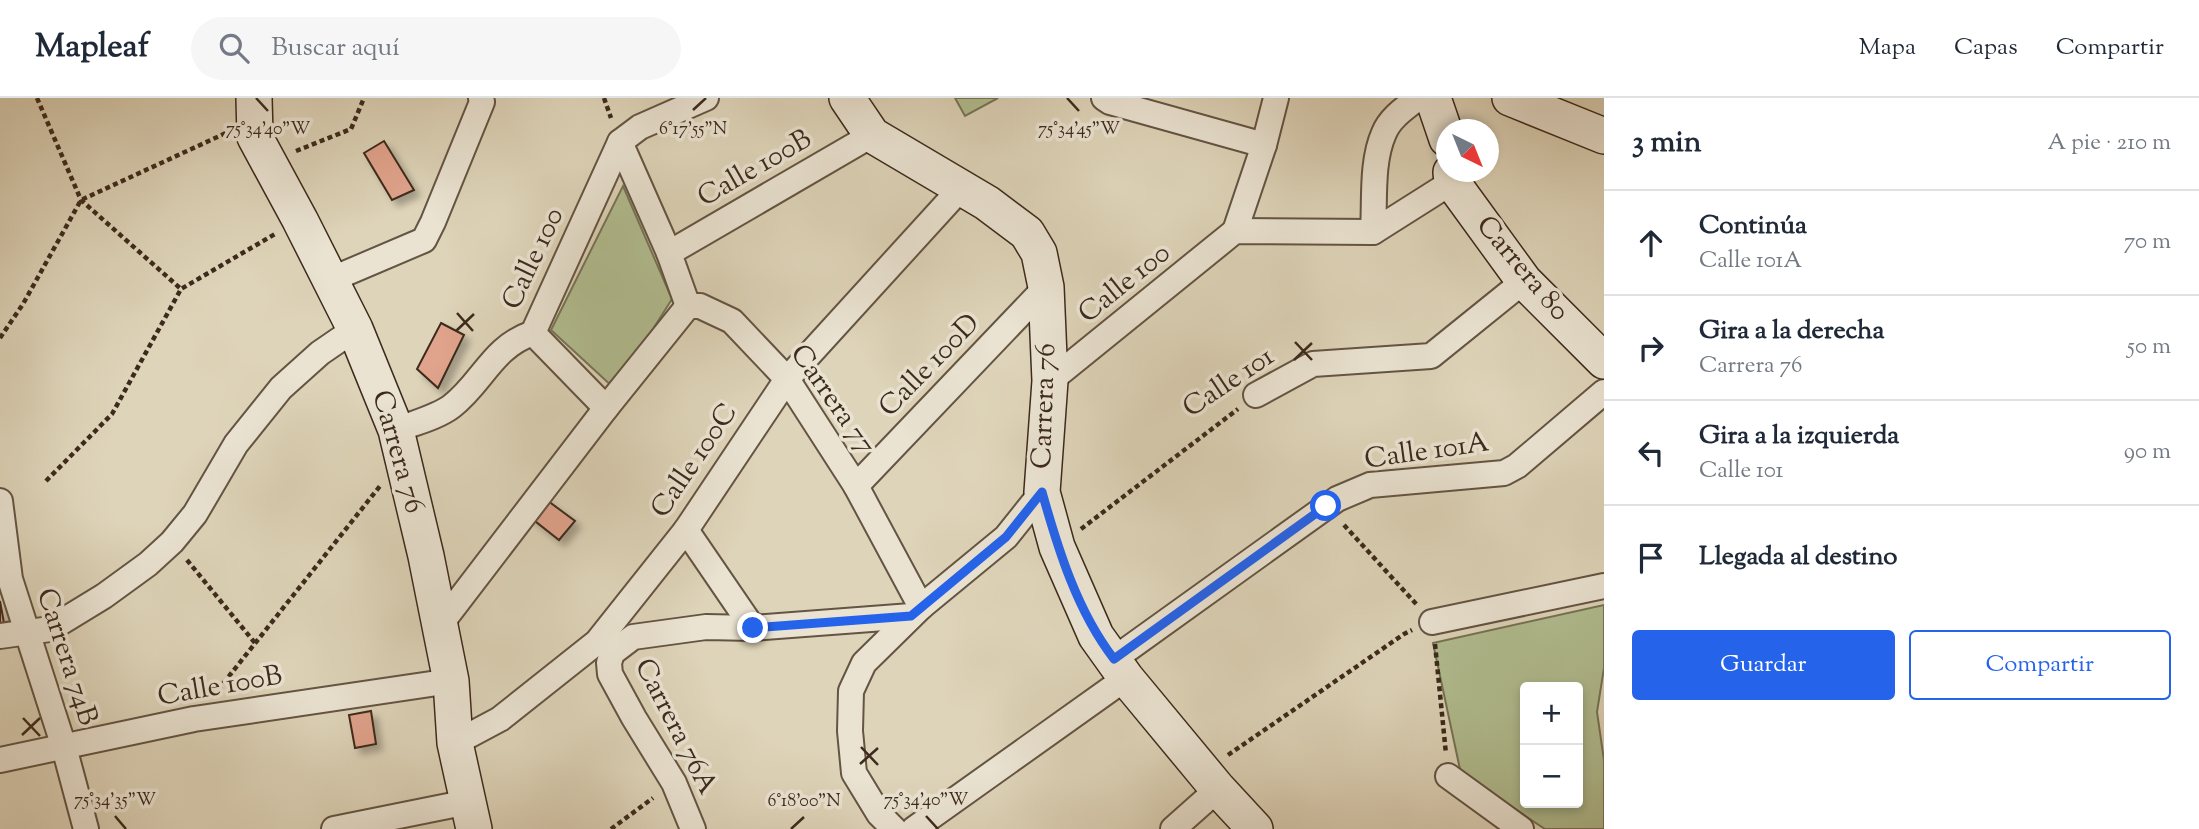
<!DOCTYPE html>
<html lang="es">
<head>
<meta charset="utf-8">
<style>
  :root { --surface:#fff; --page:#f6f6f7; --text:#1f2937; --muted:#747a83; --line:#e0e1e3; --accent:#2563eb }
  body { margin:0; font-family:"Sorts Mill Goudy",serif; background:var(--page); color:var(--text) }
  .controls { position:absolute; right:21px; bottom:21px; display:grid; overflow:hidden; border-radius:7px; box-shadow:0 4px 10px #0003 }
  .controls button { width:63px; height:63px; display:grid; place-items:center; padding:0; border:0; border-bottom:2px solid var(--line); background:var(--surface); color:var(--text); font:35px sans-serif }
  .compass { position:absolute; left:1436px; top:21px; width:63px; height:63px; border-radius:50%; background:var(--surface); box-shadow:0 4px 10px #0003; rotate:137deg }
  .stop { position:absolute; width:21px; height:21px; margin:-16px; border:5px solid #2563eb; border-radius:50%; background:#fff }
  .stop.end { background:#2563eb; border-color:#fff; box-shadow:0 2px 7px #0008 }
  .list { margin:0; padding:0; list-style:none }
  h2 { display:flex; justify-content:space-between; align-items:center; height:91px; margin:0; padding:0 28px; font-size:30px }
  h2 small { font-size:23px; font-weight:400; color:var(--muted) }
  .list li { display:grid; grid-template-columns:46px 1fr auto; gap:21px; align-items:center; box-sizing:border-box; height:105px; padding:0 28px; border-top:2px solid var(--line) }
  .list b { display:block; font-size:26px; white-space:nowrap }
  .list p { margin:0; font-size:23px; white-space:nowrap; color:var(--muted) }
  .list em { font-size:23px; font-style:normal; color:var(--muted) }
  .actions { display:flex; gap:14px; padding:21px 28px }
  .actions a { flex:1; padding:16px 0; border:2px solid var(--accent); border-radius:7px; text-align:center; font-size:24px; color:var(--accent) }
  .actions .main { background:var(--accent); color:#fff }
  .icon { flex:none; width:38px; height:38px; fill:none; stroke:currentColor; stroke-width:2; stroke-linecap:round; stroke-linejoin:round }
  .map { position:relative; flex:none; width:1604px; height:731px; overflow:hidden }
  header { display:flex; align-items:center; gap:42px; box-sizing:border-box; height:98px; padding:0 35px; background:var(--surface); border-bottom:2px solid var(--line) }
  header strong { font-size:33px }
  nav { display:flex; gap:38px; margin-inline-start:auto; font-size:24px }
  .search { width:490px; height:63px; background:var(--page); display:flex; align-items:center; gap:18px; box-sizing:border-box; padding:0 24px; border-radius:38px; color:var(--muted); font-size:26px }
  main { display:flex }
  aside { flex:1; background:var(--surface) }
  .map>svg:first-child { display:block }
  .green { fill:#b1bd90; stroke:#767456; stroke-width:2; fill-rule:evenodd }
  .building { fill:#e0a38c; stroke:#3c2a1c; stroke-width:2; filter:url(#shadow) }
  .lines { fill:none; stroke-linecap:round; stroke-linejoin:round }
  .street-casing { stroke:#645443; stroke-width:28 }
  .secondary-casing { stroke:#3c2a1c; stroke-width:38 }
  .path { stroke:#3c2a1c; stroke-width:4.5; stroke-dasharray:5 3.5; stroke-linecap:butt }
  .street { stroke:#eae3d2; stroke-width:24 }
  .secondary { stroke:#eae3d2; stroke-width:35 }
  .route { stroke:#2563eb; stroke-width:9 }
  .ticks { fill:none; stroke:#3c2a1c; stroke-width:2.5 }
  .labels { text-anchor:middle; dominant-baseline:central; stroke-width:7; stroke-linejoin:round; paint-order:stroke }
  .street-label { font-size:28px; fill:#3c2a1c; stroke:#eae3d2 }
  .ticks-label { font-size:18px; text-anchor:middle; fill:#3c2a1c; stroke:#eae3d2; stroke-width:7; stroke-linejoin:round; paint-order:stroke }
</style>
</head>
<body>
<header>
<strong>Mapleaf</strong>
<div class="search"><svg class="icon" aria-label="search" viewBox="0 0 24 24"><circle cx="10" cy="10" r="6"/><path d="M15 15l6 6"/></svg>Buscar aquí</div>
<nav><a>Mapa</a><a>Capas</a><a>Compartir</a></nav>
</header>
<main>
<div class="map">
<svg width="1604" height="731" viewBox="0 0 1604 731">
  <defs>
    <filter id="shadow"><feDropShadow dx="6" dy="6" stdDeviation="3.5" flood-color="#0004"/></filter>
  </defs>
  <rect width="100%" height="100%" fill="#ded4b9"/>
  <filter id="stains"><feTurbulence type="fractalNoise" baseFrequency=".00286" numOctaves="4"/><feColorMatrix values="0 0 0 0 .2 0 0 0 0 .09 0 0 0 0 .02 0 0 0 .5 -.17"/></filter>
  <radialGradient id="worn" r=".72"><stop offset=".6" stop-color="#630" stop-opacity="0"/><stop offset="1" stop-color="#630" stop-opacity=".3"/></radialGradient>
  <g class="green">
    <path d="M955,0H998L965,18Z"/>
    <path d="M623,88L672,201L615,291L551,232Z"/>
    <path d="M1604,507V570L1597,614L1604,662V731H1545L1461,676L1433,545ZM1525,589H1578V705H1525Z"/>
  </g>
  <g class="building">
    <path d="M384,43L414,92L392,102L364,55Z"/>
    <path d="M441,225L464,237L438,290L417,271Z"/>
    <path d="M536,394L575,423L559,442L521,412Z"/>
    <path d="M0,503L4,525L0,526Z"/>
    <path d="M371,613L376,646L355,650L349,617Z"/>
  </g>
  <g class="lines">
    <g class="street-casing">
      <g id="street">
        <path d="M1104,0L1110,4L1264,47"/>
        <path d="M620,44L669,155L688,208H700L732,223L787,281L856,388L921,509"/>
        <path d="M1235,133L1264,47L1276,0"/>
        <path d="M1373,134C1375,103 1371,64 1384,35C1390,20 1405,10 1418,0"/>
        <path d="M669,155L872,37"/>
        <path d="M330,182L424,142L433,124L482,4L481,0"/>
        <path d="M533,235L606,310"/>
        <path d="M1050,283L1235,133L1373,134L1452,84"/>
        <path d="M1256,297L1313,266L1431,258L1524,183"/>
        <path d="M396,332C414,325 438,319 452,308C483,284 492,249 533,235L620,44L640,29L706,0"/>
        <path d="M856,388L1046,189"/>
        <path d="M0,403L10,481L64,649L86,731"/>
        <path d="M686,432L753,530"/>
        <path d="M1432,524L1604,488"/>
        <path d="M440,527L606,310L688,208"/>
        <path d="M0,538L50,531L104,498L148,466L172,444L195,416L236,346L281,290L320,255L355,231"/>
        <path d="M1114,561L1337,401L1370,387L1504,375L1517,368L1604,294"/>
        <path d="M455,645L500,621L597,544L686,432L787,281L962,89"/>
        <path d="M0,662L194,621L451,583"/>
        <path d="M1448,678L1521,731"/>
        <path d="M334,731L468,704"/>
        <path d="M693,731L674,685L634,620L610,576L609,565L612,555L633,539L706,529L753,530L911,518"/>
        <path d="M894,731L879,716L854,675L850,633L851,593L864,565L921,509L1006,439L1042,394"/>
        <path d="M914,731L1126,580"/>
        <path d="M1173,731L1218,691"/>
      </g>
    </g>
    <g class="secondary-casing">
      <g id="secondary">
        <path d="M254,0L255,39L300,122L355,231L396,332L426,458L451,583L455,645L474,731"/>
        <path d="M847,0L872,37L987,105L1027,135L1039,155L1046,189L1050,283L1042,394L1057,449L1096,538L1126,580L1218,691L1255,731"/>
        <path d="M1433,0L1447,41"/>
        <path d="M1510,0L1604,38"/>
        <path d="M1451,74L1452,84L1524,183L1604,263"/>
      </g>
    </g>
    <g class="path">
      <path d="M37,0L81,102L181,191"/>
      <path d="M604,0L611,20"/>
      <path d="M296,53L351,31L364,0"/>
      <path d="M0,240L23,206L81,102L226,35"/>
      <path d="M46,383L112,316L181,191L275,136"/>
      <path d="M1344,427L1418,508"/>
      <path d="M1081,431L1238,311"/>
      <path d="M187,462L255,545"/>
      <path d="M1435,546L1446,656"/>
      <path d="M218,592L380,388"/>
      <path d="M1228,657L1404,536L1412,532"/>
      <path d="M611,731L653,700"/>
    </g>
    <use href="#street" class="street"/>
    <use href="#secondary" class="secondary"/>
  </g>
  <g class="lines">
    <path class="route" d="M753,530L911,518L1006,439L1042,394C1058,451 1077,513 1114,561L1326,408"/>
  </g>
  <path class="ticks" d="M256,0L268,13M1067,0L1079,13M693,12L706,0M457,215L473,233M456,233L474,216M1295,244L1312,262M1294,262L1312,245M23,620L40,638M22,637L40,620M861,649L878,667M860,666L878,650M115,718L126,731M926,718L938,731M791,731L804,719"/>
  <g class="labels">
    <g class="street-label">
      <text transform="translate(755 71) rotate(-30)">Calle 100B</text>
      <text transform="translate(534 161) rotate(-65)">Calle 100</text>
      <text transform="translate(1522 171) rotate(50)">Carrera 80</text>
      <text transform="translate(1125 186) rotate(-39)">Calle 100</text>
      <text transform="translate(930 268) rotate(-46)">Calle 100D</text>
      <text transform="translate(1229 285) rotate(-34)">Calle 101</text>
      <text transform="translate(832 302) rotate(55)">Carrera 77</text>
      <text transform="translate(1045 308) rotate(-88)">Carrera 76</text>
      <text transform="translate(397 354) rotate(74)">Carrera 76</text>
      <text transform="translate(1427 354) rotate(-8)">Calle 101A</text>
      <text transform="translate(695 363) rotate(-56)">Calle 100C</text>
      <text transform="translate(66 559) rotate(72)">Carrera 74B</text>
      <text transform="translate(220 589) rotate(-10)">Calle 100B</text>
      <text transform="translate(675 629) rotate(63)">Carrera 76A</text>
    </g>
  </g>
  <g class="ticks-label">
    <text x="693" y="36">6°17'55"N</text>
    <text x="268" y="36">75°34'40"W</text>
    <text x="1079" y="36">75°34'45"W</text>
    <text x="115" y="707">75°34'35"W</text>
    <text x="926" y="707">75°34'40"W</text>
    <text x="804" y="708">6°18'00"N</text>
  </g>
  <rect width="100%" height="100%" filter="url(#stains)"/>
  <rect width="100%" height="100%" fill="url(#worn)"/>
</svg>
<div class="controls">
<button>+</button>
<button>−</button>
</div>
<svg class="compass" viewBox="-18 -18 36 36"><path d="M0-13l5 13h-10z" fill="#e53935"/><path d="M0 13l5-13h-10z" fill="#747a83"/></svg>
<div class="stop" style="left:1326px;top:408px"></div>
<div class="stop end" style="left:753px;top:530px"></div>
</div>
<aside>
<h2>3 min<small>A pie · 210 m</small></h2>
<ul class="list">
<li><svg class="icon" aria-label="ahead" viewBox="0 0 24 24"><path d="M12 20V5M6 11l6-6 6 6"/></svg><div><b>Continúa</b><p>Calle 101A</p></div><em>70 m</em></li>
<li><svg class="icon" aria-label="right" viewBox="0 0 24 24"><path d="M7 20v-9h11M14 6l5 5-5 5"/></svg><div><b>Gira a la derecha</b><p>Carrera 76</p></div><em>50 m</em></li>
<li><svg class="icon" aria-label="left" viewBox="0 0 24 24"><path d="M17 20v-9H6M10 6l-5 5 5 5"/></svg><div><b>Gira a la izquierda</b><p>Calle 101</p></div><em>90 m</em></li>
<li><svg class="icon" aria-label="arrive" viewBox="0 0 24 24"><path d="M6 21V4h12l-3 4 3 4H6"/></svg><div><b>Llegada al destino</b></div></li>
</ul>
<div class="actions"><a class="main">Guardar</a><a>Compartir</a></div>
</aside>
</main>
</body>
</html>
